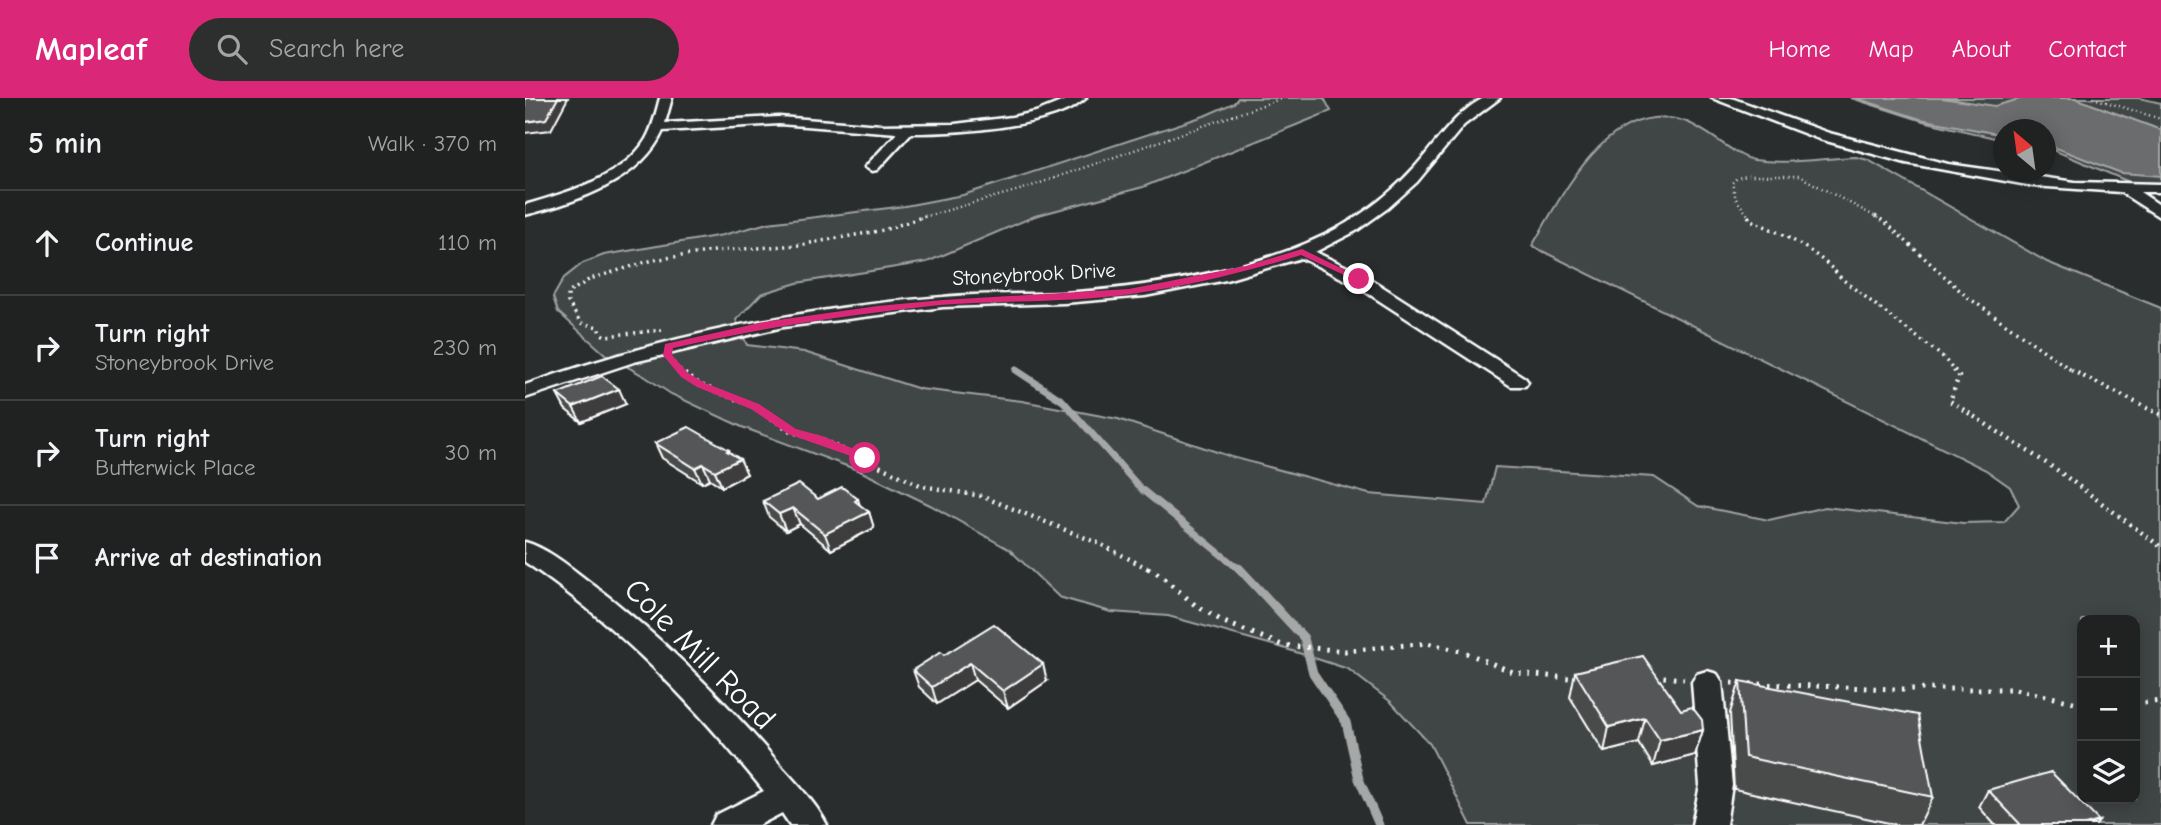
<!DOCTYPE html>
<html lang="en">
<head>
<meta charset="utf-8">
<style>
  :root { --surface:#202222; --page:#2d2f2f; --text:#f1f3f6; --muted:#a2a4a5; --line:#3d3f40; --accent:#db2777 }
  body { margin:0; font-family:"Comic Neue",sans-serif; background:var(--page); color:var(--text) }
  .controls { position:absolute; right:21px; bottom:21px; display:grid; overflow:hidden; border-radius:14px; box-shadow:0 4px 18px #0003 }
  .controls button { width:63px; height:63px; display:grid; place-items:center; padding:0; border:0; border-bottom:2px solid var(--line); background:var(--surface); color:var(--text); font:35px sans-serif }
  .compass { position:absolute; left:1468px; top:21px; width:63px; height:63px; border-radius:50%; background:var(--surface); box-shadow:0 4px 18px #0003; rotate:331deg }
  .stop { position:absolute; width:21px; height:21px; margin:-16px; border:5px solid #db2777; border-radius:50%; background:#fff }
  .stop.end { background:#db2777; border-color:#fff; box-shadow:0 2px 7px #0008 }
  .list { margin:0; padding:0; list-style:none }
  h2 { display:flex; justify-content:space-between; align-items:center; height:91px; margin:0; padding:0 28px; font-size:30px }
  h2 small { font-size:23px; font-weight:400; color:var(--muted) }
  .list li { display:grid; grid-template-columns:46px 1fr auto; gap:21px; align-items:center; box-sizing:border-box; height:105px; padding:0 28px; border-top:2px solid var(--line) }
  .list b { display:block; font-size:26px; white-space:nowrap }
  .list p { margin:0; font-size:23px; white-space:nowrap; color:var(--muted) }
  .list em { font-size:23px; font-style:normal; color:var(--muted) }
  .icon { flex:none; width:38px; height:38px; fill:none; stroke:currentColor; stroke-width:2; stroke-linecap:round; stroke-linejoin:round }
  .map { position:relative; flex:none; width:1636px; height:727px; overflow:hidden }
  header { display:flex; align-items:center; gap:42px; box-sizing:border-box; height:98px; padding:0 35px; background:var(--accent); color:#fff }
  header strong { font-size:33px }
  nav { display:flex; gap:38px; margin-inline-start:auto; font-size:24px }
  .search { width:490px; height:63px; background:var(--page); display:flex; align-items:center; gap:18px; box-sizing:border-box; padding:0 24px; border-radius:38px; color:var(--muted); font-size:26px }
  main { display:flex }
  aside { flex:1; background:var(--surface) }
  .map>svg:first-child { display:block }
  .green { fill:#414445; stroke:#a0a2a2; stroke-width:2; fill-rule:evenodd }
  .water { fill:#6a6c6d; stroke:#a6a7a7; stroke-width:2 }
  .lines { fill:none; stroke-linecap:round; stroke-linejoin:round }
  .stream-far2 { stroke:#a6a7a7; stroke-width:5 }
  .stream-far1 { stroke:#a6a7a7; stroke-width:7 }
  .stream { stroke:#a6a7a7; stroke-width:9 }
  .minor-casing { stroke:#fff; stroke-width:5 }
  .path-far3 { stroke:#fff; stroke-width:2.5; stroke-dasharray:1 3.5; stroke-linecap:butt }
  .path-far2 { stroke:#fff; stroke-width:3.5; stroke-dasharray:2 4.5; stroke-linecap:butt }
  .path-far1 { stroke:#fff; stroke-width:4.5; stroke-dasharray:2 5; stroke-linecap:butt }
  .path { stroke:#fff; stroke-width:5; stroke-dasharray:2.5 7; stroke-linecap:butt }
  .minor { fill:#2a2d2e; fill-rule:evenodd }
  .wall { fill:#494b4c; stroke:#fff; stroke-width:2 }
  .shaded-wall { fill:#3c3d3e; stroke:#fff; stroke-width:2 }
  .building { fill:#555758; stroke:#fff; stroke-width:2 }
  .route { fill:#db2777 }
  .labels { text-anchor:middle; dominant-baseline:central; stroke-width:7; stroke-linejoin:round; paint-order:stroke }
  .far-street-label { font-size:21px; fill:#fff; stroke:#2a2d2e }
  .near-street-label { font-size:32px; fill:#fff; stroke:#2a2d2e }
</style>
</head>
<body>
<header>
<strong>Mapleaf</strong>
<div class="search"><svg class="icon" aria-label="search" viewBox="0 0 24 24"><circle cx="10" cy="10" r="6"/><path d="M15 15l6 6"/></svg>Search here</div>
<nav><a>Home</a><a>Map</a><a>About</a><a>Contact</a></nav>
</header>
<main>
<aside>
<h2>5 min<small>Walk · 370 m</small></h2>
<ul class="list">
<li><svg class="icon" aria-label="ahead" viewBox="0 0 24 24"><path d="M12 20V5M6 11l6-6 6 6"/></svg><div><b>Continue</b></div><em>110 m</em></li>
<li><svg class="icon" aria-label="right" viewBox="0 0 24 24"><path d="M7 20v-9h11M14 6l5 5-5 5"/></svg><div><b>Turn right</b><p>Stoneybrook Drive</p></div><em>230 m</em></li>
<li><svg class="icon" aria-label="right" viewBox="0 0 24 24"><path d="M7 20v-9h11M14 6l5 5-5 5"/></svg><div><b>Turn right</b><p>Butterwick Place</p></div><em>30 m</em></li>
<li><svg class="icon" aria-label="arrive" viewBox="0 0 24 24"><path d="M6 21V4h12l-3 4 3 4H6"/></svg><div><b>Arrive at destination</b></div></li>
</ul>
</aside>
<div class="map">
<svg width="1636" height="727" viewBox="0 0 1636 727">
  <rect width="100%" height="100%" fill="#2a2d2e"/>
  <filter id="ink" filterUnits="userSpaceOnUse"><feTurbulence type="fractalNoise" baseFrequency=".0143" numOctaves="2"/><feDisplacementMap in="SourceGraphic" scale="14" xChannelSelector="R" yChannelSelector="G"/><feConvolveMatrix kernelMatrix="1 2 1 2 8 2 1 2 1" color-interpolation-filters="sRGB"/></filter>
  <g filter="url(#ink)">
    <g class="green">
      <path d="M713,0H799L806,13L618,89L510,118L402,164L272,185L236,196L211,222L222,247L279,254L395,291L497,303L593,321L707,359L844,396L961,406L970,369L1129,379L1173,408L1244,422L1300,409L1438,425L1479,424L1494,407L1485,389L1461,372L1007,148C1038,96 1083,0 1159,23C1181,30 1211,59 1229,62C1262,67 1298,60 1331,59L1343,62L1522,164L1636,210V727H946L905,646L866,604L823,571L755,549L643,518L586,514L534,499L485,452L405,407L335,373L217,329L146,296L119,278L81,257L33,214L28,199L39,180L58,165L79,157L198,137L243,125L380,108L438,97L679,18L709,5ZM1557,522H1610V701H1557Z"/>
      <path d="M1326,0H1614L1636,5V85L1609,86L1521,49L1520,32H1478V42L1398,23Z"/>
    </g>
    <path class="water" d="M1331,0H1417L1470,8L1498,0H1550L1636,32V78L1596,75L1521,46L1520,32H1478V37L1395,21Z"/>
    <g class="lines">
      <path class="stream-far2" d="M491,272L493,274"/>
      <path class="stream-far1" d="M491,272L538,303L615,390L715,472"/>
      <path class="stream" d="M714,470L779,540L788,575L821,624L834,681L854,727"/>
      <g class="minor-casing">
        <g id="minor">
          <path d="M135,0H147L140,25L254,19L356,27L430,26L487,19L511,14L546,0H561C530,30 429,35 386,35L352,72L347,73L340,69L372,35L254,26L138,33C116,83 49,105 0,117V107C40,95 98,80 121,41C128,29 131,14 135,0Z"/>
          <path d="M959,0H975L939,27L892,84L863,110L831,133L790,154L839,177L1000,280L1003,284L1000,288H986L827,185L776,160L701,182L620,198L539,205L418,209L258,229L109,264L0,300V287C135,239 275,210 418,199C458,195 499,197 539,195C615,190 690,179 762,153C810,136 855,108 889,70C911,46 929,15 959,0Z"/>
          <path d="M1187,0H1206L1304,35L1423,66L1550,84L1636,86V94H1615L1636,108V120L1595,94L1508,88L1381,65L1294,41Z"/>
          <path d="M0,444C22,450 45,469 63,483C135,537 198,600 256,668C272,686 291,705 302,727H265L257,715L234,727H186L191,717L239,693C169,606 93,527 0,464Z"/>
          <path d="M1182,573L1192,576L1197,584L1207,687L1201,727H1167L1175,687L1167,584L1172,576Z"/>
        </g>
      </g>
      <g class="path-far3">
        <path d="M1568,0L1636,21"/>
        <path d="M395,120L498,91L758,0"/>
        <path d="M1225,120L1211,101L1207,85L1212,80L1223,78H1274L1353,120"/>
      </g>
      <g class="path-far2">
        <path d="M1223,118L1226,122C1260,137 1293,153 1317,181L1418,259L1430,274"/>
        <path d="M1350,118L1360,124L1441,198L1549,274"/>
        <path d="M137,232L80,238L75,235L73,229L56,225L43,204V195L65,181L128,162L190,153L274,147L359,132L400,118"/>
        <path d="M148,265L156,274"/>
      </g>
      <g class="path-far1">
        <path d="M154,272L176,287L230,309L267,334L293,340L397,388L456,398L573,445L626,472"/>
        <path d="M1429,272L1434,278L1425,303L1532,372L1636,449"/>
        <path d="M1546,272L1636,317"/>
      </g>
      <g class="path">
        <path d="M623,470L634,476L670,507L699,524L757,547L820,553L902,545L939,554L990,575L1054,581"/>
        <path d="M1129,578L1159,581"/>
        <path d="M1206,585L1370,591H1490L1557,606"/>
        <path d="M1610,606L1636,603"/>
      </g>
      <use href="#minor" class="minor"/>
    </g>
    <g class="wall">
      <path d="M32,296L101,306L56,324L40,311Z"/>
      <path d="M130,345L206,355L222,376L197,389L185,381L177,385L137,360Z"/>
      <path d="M293,401L334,407L344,414L349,430L306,452L275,426L261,433L244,419L238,403Z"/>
      <path d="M419,557L522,583L483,610L450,582L412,606L394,589L388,572Z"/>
      <path d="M1050,574L1178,632L1170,657L1128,668L1114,645L1079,654L1045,599Z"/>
      <path d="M1215,583L1408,699L1394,727H1373L1209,691L1205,615Z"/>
      <path d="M1463,692L1574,723L1571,727H1470L1454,709Z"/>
    </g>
    <g class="shaded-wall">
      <path d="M33,0H43L26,32L0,35V24Z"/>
      <path d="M94,291L101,306L56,324L48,309Z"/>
      <path d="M204,352L209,364L215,361L222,376L197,389L190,373L202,353Z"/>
      <path d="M178,366L185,381L177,385L170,370Z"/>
      <path d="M333,401L338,417L344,414L349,430L306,452L300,436L330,403Z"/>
      <path d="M268,410L275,426L261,433L254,416Z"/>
      <path d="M445,565L450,582L412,606L407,589Z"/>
      <path d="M518,566L522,583L483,610L478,593Z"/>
      <path d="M1120,620L1114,645L1079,654L1084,629Z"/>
      <path d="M1178,632L1170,657L1128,668L1135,642Z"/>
      <path d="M1574,723L1571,727H1560Z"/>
    </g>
    <g class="building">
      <path d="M0,0H33L21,21L0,24Z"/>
      <path d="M77,278L94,291L48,309L32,296Z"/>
      <path d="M164,329L204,352L202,353L215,361L190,373L178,366L170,370L130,345Z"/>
      <path d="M274,386L293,401L317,389L333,401L330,403L344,414L300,436L268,410L254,416L238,403Z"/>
      <path d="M469,526L518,566L478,593L445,565L407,589L388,572L416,554L419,557Z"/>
      <path d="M1118,558L1156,612L1167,609L1177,622L1178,632L1135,642L1120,620L1084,629L1050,574Z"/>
      <path d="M1215,583L1393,617L1408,699L1220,659Z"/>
      <path d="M1526,674L1574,723L1560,727H1496L1463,692Z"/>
    </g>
  </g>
  <path class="route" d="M777,151L838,181L830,182L776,157C721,174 663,188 606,196C543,205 478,202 415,207C325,216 236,230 148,250L147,257L163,275L180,285L234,306L271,331L297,338L344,357L346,360L340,363L263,336L226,311L172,289L156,279L138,257L140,246L239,224L353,208L418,202L604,191L721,168Z"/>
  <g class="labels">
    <g class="far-street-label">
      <text transform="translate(509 176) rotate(-3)">Stoneybrook Drive</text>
    </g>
    <g class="near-street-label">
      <text transform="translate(175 556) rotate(45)">Cole Mill Road</text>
    </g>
  </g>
</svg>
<div class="controls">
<button>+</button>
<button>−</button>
<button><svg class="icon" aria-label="layers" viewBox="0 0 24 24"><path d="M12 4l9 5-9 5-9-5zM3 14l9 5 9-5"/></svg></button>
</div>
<svg class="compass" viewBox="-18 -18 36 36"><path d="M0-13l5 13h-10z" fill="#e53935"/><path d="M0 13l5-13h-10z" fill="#a2a4a5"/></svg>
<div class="stop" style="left:340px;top:360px"></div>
<div class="stop end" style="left:834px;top:181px"></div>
</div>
</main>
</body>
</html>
